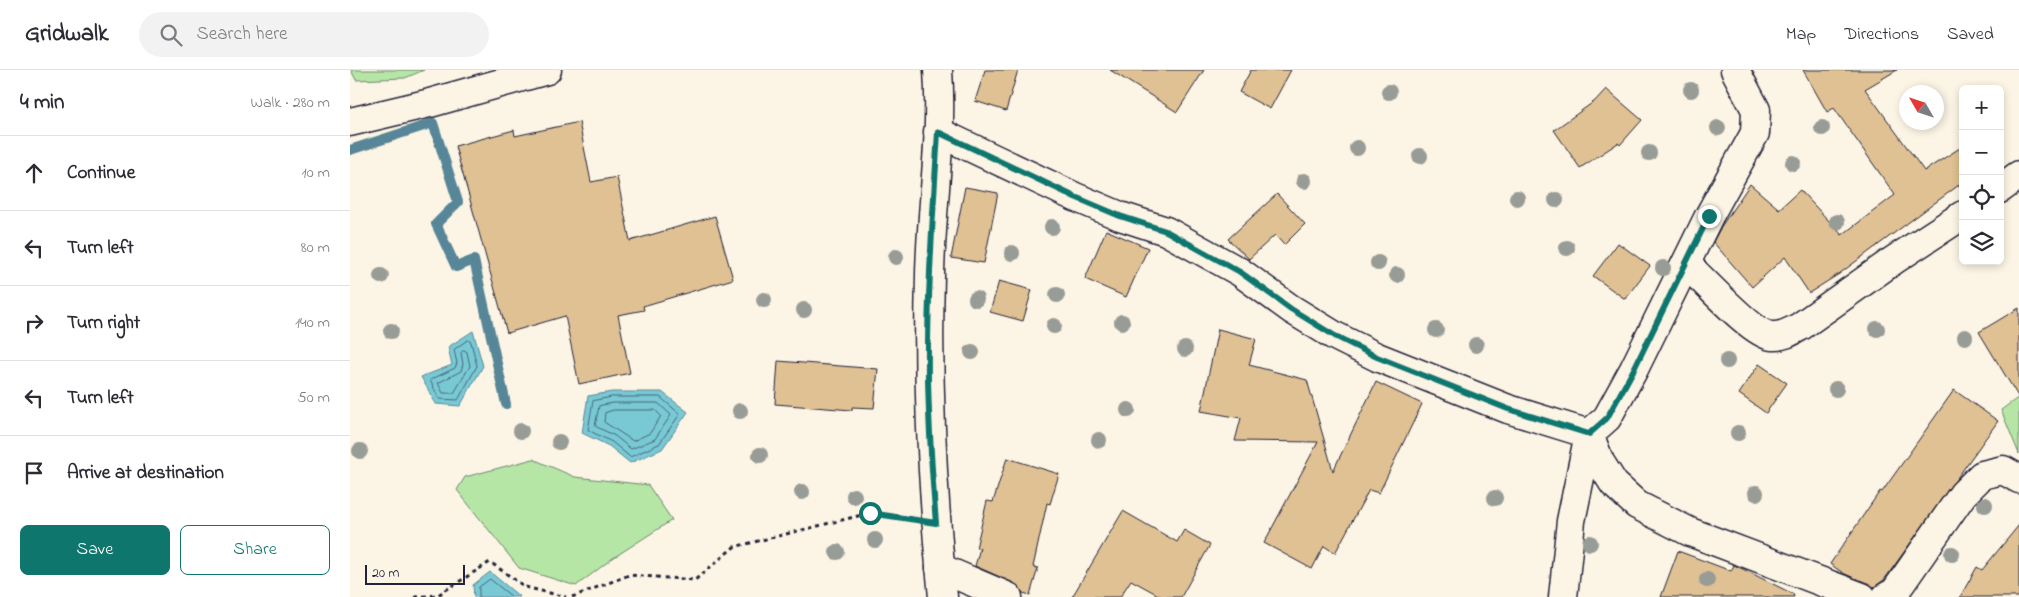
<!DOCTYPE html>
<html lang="en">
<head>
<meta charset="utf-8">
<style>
  :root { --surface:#fff; --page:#f2f2f3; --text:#2b2b33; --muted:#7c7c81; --line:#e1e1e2; --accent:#0f766e }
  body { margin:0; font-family:"Indie Flower",sans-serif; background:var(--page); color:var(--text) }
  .controls { position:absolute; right:15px; top:15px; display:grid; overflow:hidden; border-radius:8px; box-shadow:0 2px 8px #0003 }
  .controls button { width:45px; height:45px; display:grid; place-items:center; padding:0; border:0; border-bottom:1px solid var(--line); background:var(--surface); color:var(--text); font:25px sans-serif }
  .compass { position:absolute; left:1549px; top:15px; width:45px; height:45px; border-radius:50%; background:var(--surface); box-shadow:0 2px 8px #0003; rotate:309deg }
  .scale { position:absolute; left:15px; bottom:12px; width:100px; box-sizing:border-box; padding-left:5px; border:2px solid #22223b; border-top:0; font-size:14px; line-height:18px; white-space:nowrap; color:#22223b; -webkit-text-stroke:4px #fcf5e5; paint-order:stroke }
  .stop { position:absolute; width:15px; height:15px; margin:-11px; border:4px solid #0f766e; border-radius:50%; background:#fff }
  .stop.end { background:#0f766e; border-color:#fff; box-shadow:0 1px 5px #0008 }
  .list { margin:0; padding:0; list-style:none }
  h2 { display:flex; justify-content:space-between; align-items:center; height:65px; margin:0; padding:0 20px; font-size:21px }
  h2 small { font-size:16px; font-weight:400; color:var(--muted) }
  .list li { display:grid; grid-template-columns:32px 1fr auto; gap:15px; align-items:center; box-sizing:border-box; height:75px; padding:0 20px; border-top:1px solid var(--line) }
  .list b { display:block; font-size:19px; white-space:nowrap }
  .list em { font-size:16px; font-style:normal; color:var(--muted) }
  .actions { display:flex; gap:10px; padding:15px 20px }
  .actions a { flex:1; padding:11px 0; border:1px solid var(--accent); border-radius:8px; text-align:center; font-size:18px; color:var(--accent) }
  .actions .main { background:var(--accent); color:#fff }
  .icon { flex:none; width:28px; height:28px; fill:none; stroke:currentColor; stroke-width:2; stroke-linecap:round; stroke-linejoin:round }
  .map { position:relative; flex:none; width:1669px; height:527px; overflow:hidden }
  header { display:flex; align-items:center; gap:30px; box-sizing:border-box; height:70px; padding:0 25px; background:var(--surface); border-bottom:1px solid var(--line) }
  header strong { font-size:24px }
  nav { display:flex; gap:28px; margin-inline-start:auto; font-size:18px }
  .search { width:350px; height:45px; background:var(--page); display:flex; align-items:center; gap:12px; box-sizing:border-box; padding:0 18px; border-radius:28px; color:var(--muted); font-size:19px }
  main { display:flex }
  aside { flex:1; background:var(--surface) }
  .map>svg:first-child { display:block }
  .green { fill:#b6e6a5; stroke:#6c8470 }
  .water { fill:#79c9d5; stroke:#568697 }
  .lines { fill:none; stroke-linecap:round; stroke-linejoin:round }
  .shore { stroke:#456579; stroke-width:1 }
  .stream { stroke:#568697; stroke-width:10 }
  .building { fill:#e0c193; stroke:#22223b }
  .minor-casing { stroke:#22223b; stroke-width:31 }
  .path { stroke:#22223b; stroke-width:3; stroke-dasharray:4 4; stroke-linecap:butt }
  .minor { stroke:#fcf5e5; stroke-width:28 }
  .tree { fill:#989c96 }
  .route { stroke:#0f766e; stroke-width:6 }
</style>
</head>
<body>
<header>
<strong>Gridwalk</strong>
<div class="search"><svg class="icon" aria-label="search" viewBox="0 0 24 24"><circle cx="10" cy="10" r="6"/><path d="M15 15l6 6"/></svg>Search here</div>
<nav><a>Map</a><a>Directions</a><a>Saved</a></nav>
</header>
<main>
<aside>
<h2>4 min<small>Walk · 280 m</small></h2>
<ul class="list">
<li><svg class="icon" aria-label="ahead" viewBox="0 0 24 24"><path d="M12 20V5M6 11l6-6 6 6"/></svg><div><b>Continue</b></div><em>10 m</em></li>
<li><svg class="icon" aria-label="left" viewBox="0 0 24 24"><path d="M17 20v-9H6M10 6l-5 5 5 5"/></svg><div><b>Turn left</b></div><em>80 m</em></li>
<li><svg class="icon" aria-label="right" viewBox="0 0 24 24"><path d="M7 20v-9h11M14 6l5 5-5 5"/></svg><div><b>Turn right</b></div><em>140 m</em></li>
<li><svg class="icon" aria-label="left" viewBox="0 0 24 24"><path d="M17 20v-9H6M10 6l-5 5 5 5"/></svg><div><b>Turn left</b></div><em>50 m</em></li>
<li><svg class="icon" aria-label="arrive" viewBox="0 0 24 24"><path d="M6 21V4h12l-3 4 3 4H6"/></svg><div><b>Arrive at destination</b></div></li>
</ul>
<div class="actions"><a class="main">Save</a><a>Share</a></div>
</aside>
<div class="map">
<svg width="1669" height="527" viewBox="0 0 1669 527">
  <rect width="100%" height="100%" fill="#fcf5e5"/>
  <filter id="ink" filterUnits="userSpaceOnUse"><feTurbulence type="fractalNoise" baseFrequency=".02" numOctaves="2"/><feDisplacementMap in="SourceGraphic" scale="10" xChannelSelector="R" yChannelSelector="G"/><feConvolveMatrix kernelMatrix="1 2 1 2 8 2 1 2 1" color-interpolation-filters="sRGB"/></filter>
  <g filter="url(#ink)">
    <g class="green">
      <path d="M1,0H74L55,8L6,10Z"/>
      <path d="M1669,327V384L1651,340Z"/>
      <path d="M183,389L225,407L298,415L322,450L263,488L226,516L169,498L107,420L115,407Z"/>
    </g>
    <g class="water">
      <path d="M123,261L133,296L110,336L86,334L71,307L102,295L98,277Z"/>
      <path d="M262,322H312L338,342L312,379L280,393L259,376L232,363L238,326Z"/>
      <path d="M140,502L170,527H124L123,515Z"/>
    </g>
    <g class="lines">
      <g class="shore">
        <path d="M118,270L121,272L127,296L108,330L89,329L80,310L105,298L107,293L104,280Z"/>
        <path d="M114,280L117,282L120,296L104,323H93L88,313L111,301L113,294L111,283Z"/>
        <path d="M262,327H310L330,344L309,374L280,387L262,372L238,360L243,331Z"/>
        <path d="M263,333H308L321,345L305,369L281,379L265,366L245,356L249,336Z"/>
        <path d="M264,340H305L311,346L300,363L283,371L254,352L255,343Z"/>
        <path d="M129,527V517L140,509L162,527"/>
      </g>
      <path class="stream" d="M0,80L83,53L108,132L86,154L106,197L124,190L156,334"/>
    </g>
    <g class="building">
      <path d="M635,0H668L656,41L625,31Z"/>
      <path d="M760,0H854L827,42Z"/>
      <path d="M901,0H941L920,39L889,22Z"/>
      <path d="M1453,0H1547L1515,19L1574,101L1613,76V112L1489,204L1459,223L1435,187L1402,217L1363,172L1372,155L1400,114L1429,139L1450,120L1492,165L1545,125L1484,38L1477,42Z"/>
      <path d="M1256,19L1292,50L1270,75L1268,73L1230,98L1204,60L1245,31Z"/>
      <path d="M229,52L241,112L267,107L280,171L365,146L383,209L293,236L294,240L268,245L280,303L229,314L215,246L157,263L105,76L164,60L165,66Z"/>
      <path d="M615,117L648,123L634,193L601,188Z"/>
      <path d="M927,124L955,154L934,175L925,165L899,189L878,169Z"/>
      <path d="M756,160L798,178L776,227L735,209Z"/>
      <path d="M1268,173L1300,196L1275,229L1243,206Z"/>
      <path d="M649,211L682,220L673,251L640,242Z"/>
      <path d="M1669,238V328L1629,262Z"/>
      <path d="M868,259L906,269L899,295L957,310L983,401L1026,312L1072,334L1029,423L1019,420L985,483L974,476L962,499L914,473L968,372L885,371L891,348L851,341Z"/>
      <path d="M428,291L528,299L524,338L502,337V340L425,334Z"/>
      <path d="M1409,294L1437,313L1416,343L1389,324Z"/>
      <path d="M1604,320L1648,351L1534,510L1524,517L1493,503L1480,494L1530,421L1532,422Z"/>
      <path d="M657,388L709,404L700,434L697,433L683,497L688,498L680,525L673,523L664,513L625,496L630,478H626L637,431L643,432Z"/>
      <path d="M773,441L827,472L834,460L860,475L831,527H812L781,510L770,527H722Z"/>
      <path d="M1669,455V527H1610L1627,497L1632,500Z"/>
      <path d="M1328,481L1381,501L1384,495L1395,500L1443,524L1444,527H1311Z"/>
    </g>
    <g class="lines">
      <g class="minor-casing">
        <g id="minor">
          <path d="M588,0C593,68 581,137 580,205C577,313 582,419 593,527"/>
          <path d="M1385,0L1406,40L1405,63L1359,146L1284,299L1257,348L1239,364L1250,392L1264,414L1287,435L1340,462L1512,527"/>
          <path d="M0,52L80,33L197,0"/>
          <path d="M588,62L725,127L770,146L816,161L890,202L941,239L985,266L1027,287L1158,339L1239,364L1221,451L1213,527"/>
          <path d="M1650,119L1669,105"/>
          <path d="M1336,194C1353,209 1403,265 1422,266C1433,267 1442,261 1451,256L1544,190L1613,145"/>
          <path d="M590,498L658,527"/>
          <path d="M1536,527L1545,522L1613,424L1632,405L1653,400L1669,409"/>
        </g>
      </g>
      <g class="path">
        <path d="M65,527L88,525L140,492L175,517L216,527"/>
        <path d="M222,527L279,505L345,510L384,477L520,443L556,448"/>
      </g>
      <use href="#minor" class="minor"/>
    </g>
    <g class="tree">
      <circle cx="1341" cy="20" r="8"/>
      <circle cx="1039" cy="22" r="8"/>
      <circle cx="1368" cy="58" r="8"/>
      <circle cx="1472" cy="58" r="8"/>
      <circle cx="1007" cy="78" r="8"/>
      <circle cx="1299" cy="83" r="8"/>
      <circle cx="1070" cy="86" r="8"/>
      <circle cx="1443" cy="93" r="8"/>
      <circle cx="954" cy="111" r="8"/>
      <circle cx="1167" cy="128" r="8"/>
      <circle cx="1206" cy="130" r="8"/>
      <circle cx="1487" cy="152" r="8"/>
      <circle cx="702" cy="157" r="8"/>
      <circle cx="1217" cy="178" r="8"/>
      <circle cx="662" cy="183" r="8"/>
      <circle cx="546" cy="187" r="8"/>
      <circle cx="1028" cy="193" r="8"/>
      <circle cx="1313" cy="198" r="8"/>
      <circle cx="1047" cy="205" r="8"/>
      <circle cx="31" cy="206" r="8"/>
      <circle cx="707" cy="225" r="8"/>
      <circle cx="626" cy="229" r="8"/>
      <circle cx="414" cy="230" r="8"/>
      <circle cx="454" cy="240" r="8"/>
      <circle cx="772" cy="252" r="8"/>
      <circle cx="704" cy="256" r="8"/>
      <circle cx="1527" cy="259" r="8"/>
      <circle cx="1086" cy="260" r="8"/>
      <circle cx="41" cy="261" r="8"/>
      <circle cx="1615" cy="267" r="8"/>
      <circle cx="1126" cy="275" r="8"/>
      <circle cx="835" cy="279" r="8"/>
      <circle cx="622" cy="282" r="8"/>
      <circle cx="1377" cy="291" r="8"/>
      <circle cx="1486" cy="319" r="8"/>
      <circle cx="778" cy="340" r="8"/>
      <circle cx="390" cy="341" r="8"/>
      <circle cx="171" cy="361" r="8"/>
      <circle cx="1388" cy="363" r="8"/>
      <circle cx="749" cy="370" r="8"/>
      <circle cx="209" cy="372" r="8"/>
      <circle cx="10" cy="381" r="8"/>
      <circle cx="410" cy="385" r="8"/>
      <circle cx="452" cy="422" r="8"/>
      <circle cx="1406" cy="423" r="8"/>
      <circle cx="504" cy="426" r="8"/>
      <circle cx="1145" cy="428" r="8"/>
      <circle cx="1635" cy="435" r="8"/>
      <circle cx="525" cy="470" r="8"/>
      <circle cx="1240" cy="473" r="8"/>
      <circle cx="487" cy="482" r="8"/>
      <circle cx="1602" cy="484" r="8"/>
      <circle cx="1357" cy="510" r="8"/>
    </g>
  </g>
  <g class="lines" filter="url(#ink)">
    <path class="route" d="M520,443L586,453C582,405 579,357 578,309C577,226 583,144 588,62L725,127L770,146L816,161L890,202L941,239L985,266L1027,287L1158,339L1239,364L1257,348L1284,299L1359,146"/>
  </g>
</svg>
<div class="controls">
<button>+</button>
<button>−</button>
<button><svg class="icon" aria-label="locate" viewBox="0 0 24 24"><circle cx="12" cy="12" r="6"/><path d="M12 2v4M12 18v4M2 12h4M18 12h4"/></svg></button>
<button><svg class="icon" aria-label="layers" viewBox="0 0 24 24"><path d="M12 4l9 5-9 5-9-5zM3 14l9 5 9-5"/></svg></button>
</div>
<svg class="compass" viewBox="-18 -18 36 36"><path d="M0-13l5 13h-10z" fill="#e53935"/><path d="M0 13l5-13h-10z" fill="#7c7c81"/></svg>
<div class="scale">20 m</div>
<div class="stop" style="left:520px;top:443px"></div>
<div class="stop end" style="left:1359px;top:146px"></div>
</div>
</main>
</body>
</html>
